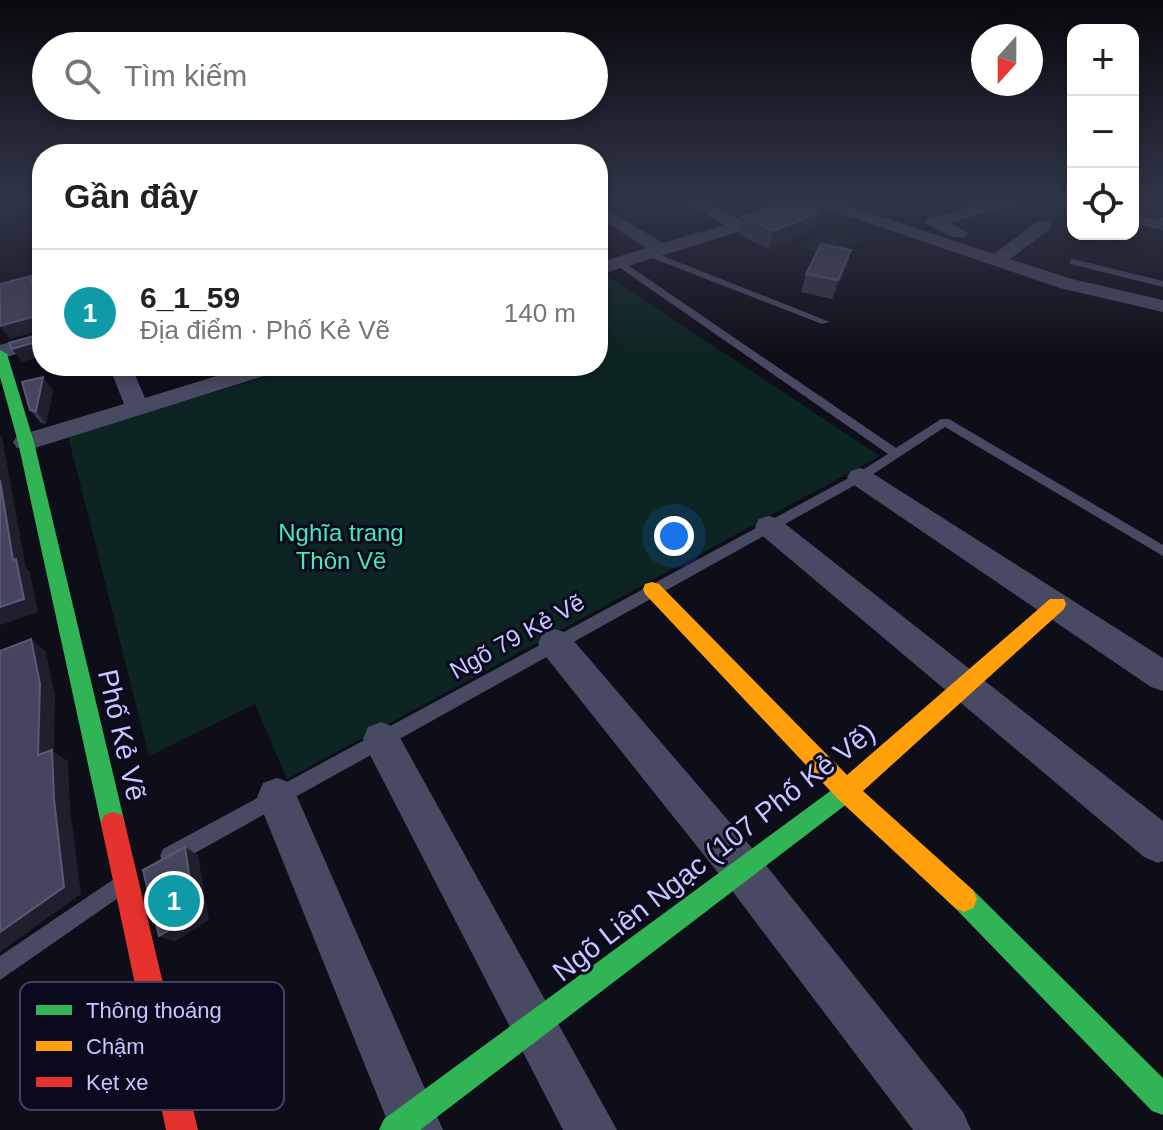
<!DOCTYPE html>
<html lang="vi">
<head>
<meta charset="utf-8">
<style>
  :root { --surface:#fff; --page:#f6f6f6; --text:#222; --muted:#767676; --line:#e0e0e0; --accent:#0f766e }
  body { margin:0; font-family:Helvetica,sans-serif; background:var(--page); color:var(--text) }
  .controls { position:absolute; right:24px; top:24px; display:grid; overflow:hidden; border-radius:16px; box-shadow:0 4px 12px #0003 }
  .controls button { width:72px; height:72px; display:grid; place-items:center; padding:0; border:0; border-bottom:2px solid var(--line); background:var(--surface); color:var(--text); font:40px sans-serif }
  .compass { position:absolute; left:971px; top:24px; width:72px; height:72px; border-radius:50%; background:var(--surface); box-shadow:0 4px 12px #0003; rotate:201deg }
  .you { position:absolute; left:674px; top:536px; width:28px; height:28px; margin:-20px; border:6px solid #fff; border-radius:50%; background:#1a73e8; box-shadow:0 0 0 12px #1a73e833 }
  .badge { display:grid; place-items:center; width:52px; height:52px; border-radius:50%; background:var(--accent); color:#fff; font-size:26px; font-weight:700 }
  .pin { position:absolute; translate:-50% -50%; border:4px solid #fff; box-shadow:0 2px 8px #0006 }
  .list { margin:0; padding:0; list-style:none }
  h2 { display:flex; justify-content:space-between; align-items:center; height:104px; margin:0; padding:0 32px; font-size:34px }
  h2 small { font-size:26px; font-weight:400; color:var(--muted) }
  .list li { display:grid; grid-template-columns:52px 1fr auto; gap:24px; align-items:center; box-sizing:border-box; height:128px; padding:0 32px; border-top:2px solid var(--line) }
  .list b { display:block; font-size:30px; white-space:nowrap }
  .list p { margin:0; font-size:26px; white-space:nowrap; color:var(--muted) }
  .list em { font-size:26px; font-style:normal; color:var(--muted) }
  .icon { flex:none; width:44px; height:44px; fill:none; stroke:currentColor; stroke-width:2; stroke-linecap:round; stroke-linejoin:round }
  .map { position:relative; flex:none; width:1163px; height:1130px; overflow:hidden }
  .search { position:absolute; background:var(--surface); box-shadow:0 4px 12px #0003; left:32px; top:32px; width:576px; height:88px; display:flex; align-items:center; gap:20px; box-sizing:border-box; padding:0 28px; border-radius:44px; color:var(--muted); font-size:30px }
  .panel { position:absolute; background:var(--surface); box-shadow:0 4px 12px #0003; left:32px; top:144px; width:576px; height:232px; border-radius:32px }
  .map>svg:first-child { display:block }
  .green { fill:#0c2422 }
  .lines { fill:none; stroke-linecap:round; stroke-linejoin:round }
  .lane { fill:#484962; fill-rule:evenodd }
  .street { fill:#484962; fill-rule:evenodd }
  .fast { fill:#30b455; fill-rule:evenodd }
  .slow { fill:#ff9f0a; fill-rule:evenodd }
  .jam { fill:#e5322d; fill-rule:evenodd }
  .wall { fill:#36354a }
  .shaded-wall { fill:#1f1f2e }
  .building { fill:#46455d; stroke:#5a5976; stroke-width:2 }
  .labels { text-anchor:middle; dominant-baseline:central; stroke-width:6; stroke-linejoin:round; paint-order:stroke }
  .park-label { font-size:24px; fill:#46eab3; stroke:#0b091d }
  .street-label { font-size:24px; fill:#c7c6ff; stroke:#0b091d }
  .near-street-label { font-size:28px; fill:#c7c6ff; stroke:#0b091d }
  .key { fill:#0b091d; stroke:#434261; stroke-width:2 }
  .key-label { font-size:22px; fill:#c7c6ff }
</style>
</head>
<body>
<div class="map">
<svg width="1163" height="1130" viewBox="0 0 1163 1130">
  <rect width="100%" height="100%" fill="#0e0e18"/>
  <g class="green">
    <path d="M831,230L861,241L828,258L799,246Z"/>
    <path d="M606,275L880,456L287,779L255,704L149,756L68,436L302,366H598V277Z"/>
  </g>
  <g class="lines">
    <g class="lane">
      <path d="M647,252H653L830,322L822,324L647,256Z"/>
      <path d="M1073,259L1163,281V287L1070,264V260Z"/>
      <path d="M616,261H622L896,448L941,419H949L1163,545V556L945,427L864,480L177,863L170,866L163,863L160,856L163,849L856,474L888,454L616,265Z"/>
      <path d="M114,879L121,882L124,889L121,896L0,980V956Z"/>
    </g>
    <g class="street">
      <path d="M680,198H699L740,220L779,208L787,213L745,230L598,275V263L646,248L598,216V204L663,243L724,225Z"/>
      <path d="M812,198H824L994,254L1038,221H1050L1052,225L1050,229L1010,259L1072,279L1163,300V312L1060,288L812,204Z"/>
      <path d="M1004,198H1029L1027,201L949,223L968,233L965,237H953L924,223L926,219Z"/>
      <path d="M1133,214L1156,220L1163,217V230L1133,224Z"/>
      <path d="M1099,234H1117L1106,241L1100,240Z"/>
      <path d="M42,333V346L0,359V345Z"/>
      <path d="M109,366H131L145,398L249,366H283L280,371L35,448H17L13,442L17,436L124,404Z"/>
      <path d="M860,468L869,471L1163,658V691L1151,687L851,483L847,477L851,471Z"/>
      <path d="M769,516L779,519L1163,821V861L1158,863L1144,857L759,533L755,526L759,519Z"/>
      <path d="M555,629L567,633L757,854L963,1112L971,1130H913L727,884L543,653L538,643L543,633Z"/>
      <path d="M381,722L394,727L617,1130H563L368,751L363,739L368,727Z"/>
      <path d="M277,778L291,783L443,1130H391L257,797L263,783Z"/>
    </g>
    <g class="fast">
      <path d="M0,350L7,354L34,442L125,824L122,833L113,836L104,833L101,824L18,442L0,377Z"/>
      <path d="M848,778L856,781L860,789L856,797L420,1130H379L384,1119Z"/>
      <path d="M964,886L973,890L1163,1078V1115L1152,1111L955,908L951,899L955,890Z"/>
    </g>
    <path class="slow" d="M652,582L659,584L847,775L1050,599H1064L1066,604L1064,609L863,791L973,890L977,899L973,908L964,912L955,908L838,799L645,594L643,589L645,584Z"/>
    <path class="jam" d="M113,812L122,815L125,824L198,1130H166L101,824L104,815Z"/>
  </g>
  <g class="wall">
    <path d="M819,213L814,230L769,249L739,235L742,217Z"/>
    <path d="M851,250L846,268L832,299L801,292L806,274Z"/>
    <path d="M53,390L46,424L41,423L30,410Z"/>
  </g>
  <g class="shaded-wall">
    <path d="M819,213L814,230L769,249L773,231Z"/>
    <path d="M851,250L846,268L832,299L838,280Z"/>
    <path d="M31,276L38,286V280L42,286V329L36,320Z"/>
    <path d="M32,317L41,330L40,331L42,334V339L38,331L10,339L0,326Z"/>
    <path d="M42,340V356L22,362L12,349Z"/>
    <path d="M43,377L53,390L46,424L36,411Z"/>
    <path d="M0,435L2,437L26,568L30,572L38,612L1,625L0,624Z"/>
    <path d="M31,639L46,652L55,696L54,752L68,761L70,808L81,894L0,952V932L38,755Z"/>
    <path d="M185,847L198,855L209,920L174,942L159,936Z"/>
  </g>
  <g class="building">
    <path d="M791,201L819,213L773,231L742,217Z"/>
    <path d="M821,244L851,250L838,280L806,274Z"/>
    <path d="M31,276V282L38,280L36,320L32,317L0,326V284Z"/>
    <path d="M36,325L42,340L12,349L9,343L34,336Z"/>
    <path d="M43,377L36,411L30,410L22,382Z"/>
    <path d="M0,480L13,560L16,559L24,599L0,607Z"/>
    <path d="M31,639L40,684L38,755L52,750L54,799L64,887L0,932V651Z"/>
    <path d="M185,847L195,914L159,936L143,870Z"/>
  </g>
  <linearGradient id="sky" x2="0" y2="1"><stop stop-color="#08080d"/><stop offset="0.56" stop-color="#303648"/><stop offset="1" stop-color="#303648" stop-opacity="0"/></linearGradient>
  <rect width="1163" height="356" fill="url(#sky)"/>
  <g class="labels">
    <g class="park-label">
      <text x="341" y="532">Nghĩa trang<tspan x="341" dy="28">Thôn Vẽ</tspan></text>
    </g>
    <g class="street-label">
      <text transform="translate(517 636) rotate(-29)">Ngõ 79 Kẻ Vẽ</text>
    </g>
    <g class="near-street-label">
      <text transform="translate(122 735) rotate(77)">Phố Kẻ Vẽ</text>
      <text transform="translate(714 852) rotate(-38)">Ngõ Liên Ngạc (107 Phố Kẻ Vẽ)</text>
    </g>
  </g>
  <rect x="20" y="982" width="264" height="128" rx="12" class="key"/>
  <rect x="36" y="1005" width="36" height="10" fill="#30b455"/>
  <rect x="36" y="1041" width="36" height="10" fill="#ff9f0a"/>
  <rect x="36" y="1077" width="36" height="10" fill="#e5322d"/>
  <g class="key-label">
    <text x="86" y="1018">Thông thoáng</text>
    <text x="86" y="1054">Chậm</text>
    <text x="86" y="1090">Kẹt xe</text>
  </g>
</svg>
<div class="controls">
<button>+</button>
<button>−</button>
<button><svg class="icon" aria-label="locate" viewBox="0 0 24 24"><circle cx="12" cy="12" r="6"/><path d="M12 2v4M12 18v4M2 12h4M18 12h4"/></svg></button>
</div>
<svg class="compass" viewBox="-18 -18 36 36"><path d="M0-13l5 13h-10z" fill="#e53935"/><path d="M0 13l5-13h-10z" fill="#767676"/></svg>
<div class="you"></div>
<div class="pin badge" style="left:174px;top:901px;background:#0f9aa8">1</div>
<div class="search"><svg class="icon" aria-label="search" viewBox="0 0 24 24"><circle cx="10" cy="10" r="6"/><path d="M15 15l6 6"/></svg>Tìm kiếm</div>
<section class="panel">
<h2>Gần đây<small></small></h2>
<ul class="list">
<li><span class="badge" style="background:#0f9aa8">1</span><div><b>6_1_59</b><p>Địa điểm · Phố Kẻ Vẽ</p></div><em>140 m</em></li>
</ul>
</section>
</div>
</body>
</html>
